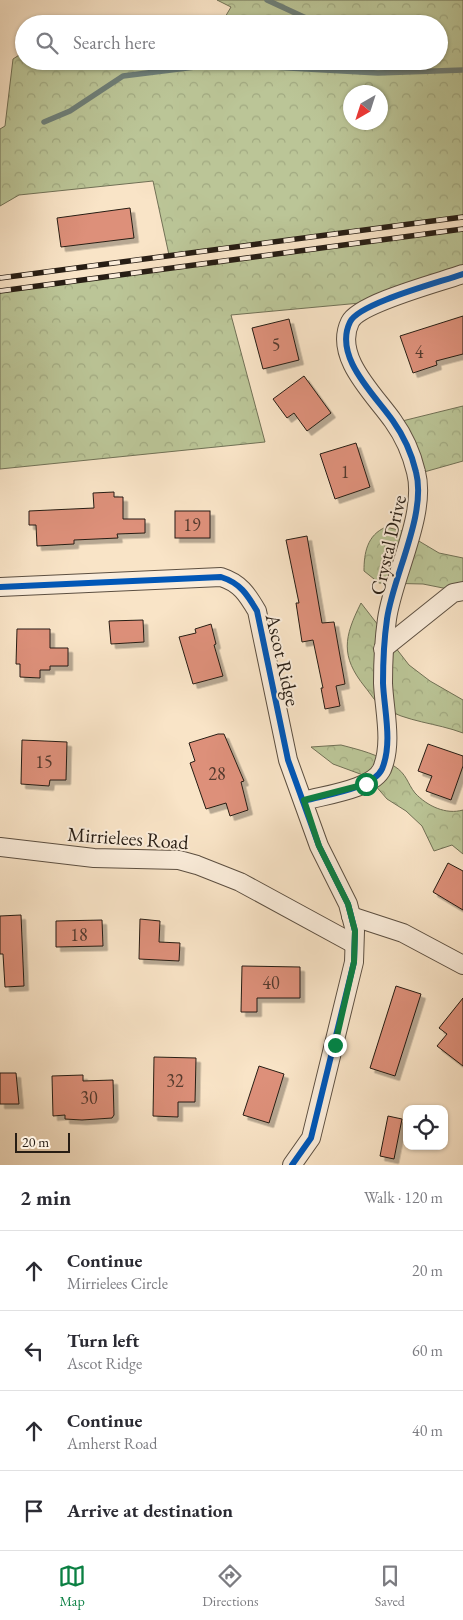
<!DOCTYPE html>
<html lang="en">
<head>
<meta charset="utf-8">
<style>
  :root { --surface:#fff; --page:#f7f7f7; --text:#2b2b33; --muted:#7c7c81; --line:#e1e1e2; --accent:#0b8043 }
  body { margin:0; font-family:"EB Garamond",serif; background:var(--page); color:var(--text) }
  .controls { position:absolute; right:15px; bottom:15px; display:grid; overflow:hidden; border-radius:10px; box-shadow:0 1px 4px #0004 }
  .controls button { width:45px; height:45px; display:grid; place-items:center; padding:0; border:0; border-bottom:1px solid var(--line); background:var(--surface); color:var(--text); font:25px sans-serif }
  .compass { position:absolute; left:343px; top:85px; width:45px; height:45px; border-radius:50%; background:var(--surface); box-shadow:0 1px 4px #0004; rotate:219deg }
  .scale { position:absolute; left:15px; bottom:12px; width:55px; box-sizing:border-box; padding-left:5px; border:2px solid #271d14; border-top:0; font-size:14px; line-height:18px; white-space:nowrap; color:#271d14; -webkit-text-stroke:4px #fbeddb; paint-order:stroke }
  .stop { position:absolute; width:15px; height:15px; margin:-11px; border:4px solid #0b8043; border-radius:50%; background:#fff }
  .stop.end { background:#0b8043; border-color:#fff; box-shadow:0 1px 5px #0008 }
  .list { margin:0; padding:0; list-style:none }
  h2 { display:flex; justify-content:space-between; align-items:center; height:65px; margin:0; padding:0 20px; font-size:21px }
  h2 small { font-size:16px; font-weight:400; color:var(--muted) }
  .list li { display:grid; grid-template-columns:32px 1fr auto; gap:15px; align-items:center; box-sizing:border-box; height:80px; padding:0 20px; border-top:1px solid var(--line) }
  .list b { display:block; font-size:19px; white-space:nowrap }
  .list p { margin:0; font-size:16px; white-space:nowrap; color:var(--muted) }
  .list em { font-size:16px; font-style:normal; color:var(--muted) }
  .icon { flex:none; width:28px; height:28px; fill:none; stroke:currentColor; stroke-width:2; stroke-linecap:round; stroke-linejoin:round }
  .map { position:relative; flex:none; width:463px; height:1165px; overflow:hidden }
  .search { position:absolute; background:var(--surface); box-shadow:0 1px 4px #0004; left:15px; right:15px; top:15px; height:55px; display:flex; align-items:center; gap:12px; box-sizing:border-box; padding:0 18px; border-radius:28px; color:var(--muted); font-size:19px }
  .sheet { height:385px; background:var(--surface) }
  nav { display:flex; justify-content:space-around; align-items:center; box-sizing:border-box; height:70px; border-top:1px solid var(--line); background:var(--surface); font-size:14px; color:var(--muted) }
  nav a { display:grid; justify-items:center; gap:2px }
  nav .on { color:var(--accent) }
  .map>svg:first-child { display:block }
  .forest { fill:url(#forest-crowns); stroke:#717156; fill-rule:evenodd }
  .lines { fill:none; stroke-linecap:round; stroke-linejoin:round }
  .stream { stroke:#6e7e77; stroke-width:5.5 }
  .building { fill:#dd907a; stroke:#271d14; filter:url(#shadow) }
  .minor-casing { stroke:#5c4f41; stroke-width:20 }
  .minor { stroke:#fbeddb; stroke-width:18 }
  .rail-casing { stroke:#271d14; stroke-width:5.5 }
  .rail { stroke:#fbeddb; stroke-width:4; stroke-dasharray:11; stroke-linecap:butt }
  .cycleway-casing { stroke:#fbeddb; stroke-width:9 }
  .cycleway { stroke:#0057b8; stroke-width:6 }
  .route { stroke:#0b8043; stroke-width:6 }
  .labels { text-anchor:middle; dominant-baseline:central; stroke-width:4; stroke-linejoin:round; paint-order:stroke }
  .number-label { font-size:18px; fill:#543a2e }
  .street-label { font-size:20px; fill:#271d14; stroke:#fbeddb }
</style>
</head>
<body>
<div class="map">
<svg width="463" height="1165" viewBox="0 0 463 1165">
  <defs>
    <pattern id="forest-crowns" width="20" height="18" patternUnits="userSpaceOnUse" patternTransform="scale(1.25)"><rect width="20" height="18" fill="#bbc597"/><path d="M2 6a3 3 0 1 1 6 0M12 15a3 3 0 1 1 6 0" fill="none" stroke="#a1a981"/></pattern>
    <filter id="shadow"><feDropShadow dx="4.5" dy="4.5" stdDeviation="0" flood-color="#0004"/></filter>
  </defs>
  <rect width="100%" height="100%" fill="#f9e4c7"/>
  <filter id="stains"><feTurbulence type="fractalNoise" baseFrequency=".004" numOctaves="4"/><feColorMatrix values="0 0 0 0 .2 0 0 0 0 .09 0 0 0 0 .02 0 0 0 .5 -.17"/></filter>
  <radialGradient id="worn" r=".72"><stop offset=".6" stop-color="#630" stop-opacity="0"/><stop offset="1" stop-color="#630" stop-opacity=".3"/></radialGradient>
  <g class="forest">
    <path d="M217,0H463V217L169,255L153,181L19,195L0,206V129L5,126L13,59L24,52V61H77L87,65L126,66L156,65L168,61H439V24H221L231,7ZM380,92V122H350V92Z"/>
    <path d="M463,229V274L382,301L231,315L265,442L0,469V291Z"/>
    <path d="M463,406V461L417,474L394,423Z"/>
    <path d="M386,527L402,531L439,553L463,558V592L423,584L379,583L364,571C364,553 367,535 386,527Z"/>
    <path d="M361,603L409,665L430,681L463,700V733C437,723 406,722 382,707C376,703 370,693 365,687C340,656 344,637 361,603Z"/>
    <path d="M341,745C360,750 378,754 394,766C407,774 407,783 415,793C427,806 446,815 463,810V854L452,845L434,851L422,826L406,811L387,799L374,784L363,775L333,764L311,747Z"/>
  </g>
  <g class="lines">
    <g class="stream">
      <path d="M267,0L319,24"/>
      <path d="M403,61L425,70"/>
      <path d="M44,122L70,111L123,76L219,64L378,73L463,70"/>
    </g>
  </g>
  <g class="building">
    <path d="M130,208L134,238L61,247L57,218Z"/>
    <path d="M463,316V354L436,361L437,365L413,373L400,336Z"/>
    <path d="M289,319L299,360L263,369L252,328Z"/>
    <path d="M304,376L331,413L307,431L294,413L287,418L273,399Z"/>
    <path d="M356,443L370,487L335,499L320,454Z"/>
    <path d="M114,492V497H123V519H145V533L117,534L118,538L74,540V544L37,546L36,525H29V511L94,508L93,493Z"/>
    <rect x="175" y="511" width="35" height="27"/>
    <path d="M307,536L322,623L334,622L345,684L336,686L340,706L325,709L321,688H323L313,640L302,642L296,603H299L286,540Z"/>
    <path d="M143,620L144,642L111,644L109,621Z"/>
    <path d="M211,624L216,644L214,645L223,676L193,684L179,637L196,633L195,629Z"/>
    <path d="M17,629H50V648H68V666H50V670H40V678L20,677V664H16Z"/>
    <path d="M218,734H224L244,781L241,782L248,810L230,816L226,803L206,809L190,763L195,761L189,743Z"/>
    <path d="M22,740L67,742L66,780H50L49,786L21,784Z"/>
    <path d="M428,744L463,756V766L451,800L426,791L432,776L418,771Z"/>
    <path d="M448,863L463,871V910L433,892Z"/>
    <path d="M21,915L24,986L5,987L3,954H0V916Z"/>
    <path d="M140,919L160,921L159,942L180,943L179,961L139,959Z"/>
    <path d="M102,920L103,946L56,947V921Z"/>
    <path d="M242,966L300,967V998H257V1012H241Z"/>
    <path d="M396,986L421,994L395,1076L370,1068Z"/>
    <path d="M463,998V1066L437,1046L447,1034L439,1028Z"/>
    <path d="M154,1057L196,1058L195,1102H178V1117L153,1116Z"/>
    <path d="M259,1066L284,1074L269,1123L243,1115Z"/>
    <path d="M0,1073H16L19,1104H0Z"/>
    <path d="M83,1075V1081L113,1080L114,1115L112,1118L82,1120L65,1119V1115L53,1116L52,1076Z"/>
    <path d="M388,1116L402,1119L394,1159L380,1156Z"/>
  </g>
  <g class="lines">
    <g class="minor-casing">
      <g id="minor">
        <path d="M0,587L221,577C240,583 247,594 257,611L288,760L319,846L348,904L355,931L354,962L311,1138L292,1165"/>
        <path d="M383,649L453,593L463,591"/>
        <path d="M304,801C324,795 373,789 382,769C393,743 384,709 383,683C383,661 384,640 387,619C393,576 427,514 416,472C412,455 403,435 393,421C375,395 333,357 350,322C359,303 441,282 463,274"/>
        <path d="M0,847L94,858L179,860L197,865L240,882L354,944"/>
        <path d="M351,916L403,933L463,965"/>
      </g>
    </g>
    <use href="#minor" class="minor"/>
    <g class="rail-casing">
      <g id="rail">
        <path d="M0,278L463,217"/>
        <path d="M0,291L463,229"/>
      </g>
    </g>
    <use href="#rail" class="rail"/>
    <g class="cycleway-casing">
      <g id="cycleway">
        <path d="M0,587L221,577C240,583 247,594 257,611L288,760L319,846L348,904L355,931L354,962L311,1138L292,1165"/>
        <path d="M304,801C324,795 373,789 382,769C393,743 384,709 383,683C383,661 384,640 387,619C393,576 427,514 416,472C412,455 403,435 393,421C375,395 333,357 350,322C359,303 441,282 463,274"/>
      </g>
    </g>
    <use href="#cycleway" class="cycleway"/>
  </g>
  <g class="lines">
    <path class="route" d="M335,1045L354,962L355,931L348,904L319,846L304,800L366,784"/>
  </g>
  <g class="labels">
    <g class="number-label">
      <text x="276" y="344">5</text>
      <text x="419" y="351">4</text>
      <text x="345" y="471">1</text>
      <text x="192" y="524">19</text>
      <text x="44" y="761">15</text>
      <text x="217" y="773">28</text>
      <text x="79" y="934">18</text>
      <text x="271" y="982">40</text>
      <text x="175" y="1080">32</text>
      <text x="89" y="1097">30</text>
    </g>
    <g class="street-label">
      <text transform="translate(388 545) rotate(-77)">Crystal Drive</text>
      <text transform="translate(283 660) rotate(77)">Ascot Ridge</text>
      <text transform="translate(128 838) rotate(4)">Mirrielees Road</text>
    </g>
  </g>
  <rect width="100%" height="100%" filter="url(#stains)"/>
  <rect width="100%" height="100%" fill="url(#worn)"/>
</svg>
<div class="controls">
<button><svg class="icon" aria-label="locate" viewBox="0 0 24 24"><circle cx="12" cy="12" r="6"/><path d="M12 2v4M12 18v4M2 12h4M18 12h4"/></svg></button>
</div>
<svg class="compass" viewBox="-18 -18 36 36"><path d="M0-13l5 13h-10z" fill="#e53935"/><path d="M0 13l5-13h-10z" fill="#7c7c81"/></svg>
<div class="scale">20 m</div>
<div class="stop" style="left:366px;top:784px"></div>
<div class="stop end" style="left:335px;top:1045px"></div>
<div class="search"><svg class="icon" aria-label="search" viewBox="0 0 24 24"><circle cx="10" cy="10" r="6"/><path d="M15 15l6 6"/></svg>Search here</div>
</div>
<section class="sheet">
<h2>2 min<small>Walk · 120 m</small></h2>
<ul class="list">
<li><svg class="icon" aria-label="ahead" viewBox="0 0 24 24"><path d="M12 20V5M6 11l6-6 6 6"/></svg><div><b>Continue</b><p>Mirrielees Circle</p></div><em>20 m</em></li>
<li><svg class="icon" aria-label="left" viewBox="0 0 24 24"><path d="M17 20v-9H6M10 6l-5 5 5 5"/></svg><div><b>Turn left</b><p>Ascot Ridge</p></div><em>60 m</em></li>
<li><svg class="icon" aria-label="ahead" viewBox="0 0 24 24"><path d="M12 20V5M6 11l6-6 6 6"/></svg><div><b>Continue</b><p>Amherst Road</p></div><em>40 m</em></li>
<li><svg class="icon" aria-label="arrive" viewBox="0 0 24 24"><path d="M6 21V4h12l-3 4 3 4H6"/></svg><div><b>Arrive at destination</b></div></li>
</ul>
</section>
<nav>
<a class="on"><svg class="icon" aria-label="map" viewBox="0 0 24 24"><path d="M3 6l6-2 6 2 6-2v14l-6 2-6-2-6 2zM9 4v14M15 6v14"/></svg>Map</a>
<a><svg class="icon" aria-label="directions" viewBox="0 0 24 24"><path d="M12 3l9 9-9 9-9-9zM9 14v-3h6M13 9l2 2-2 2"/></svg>Directions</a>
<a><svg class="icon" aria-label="saved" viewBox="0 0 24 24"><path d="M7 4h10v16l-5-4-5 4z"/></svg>Saved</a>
</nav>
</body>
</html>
